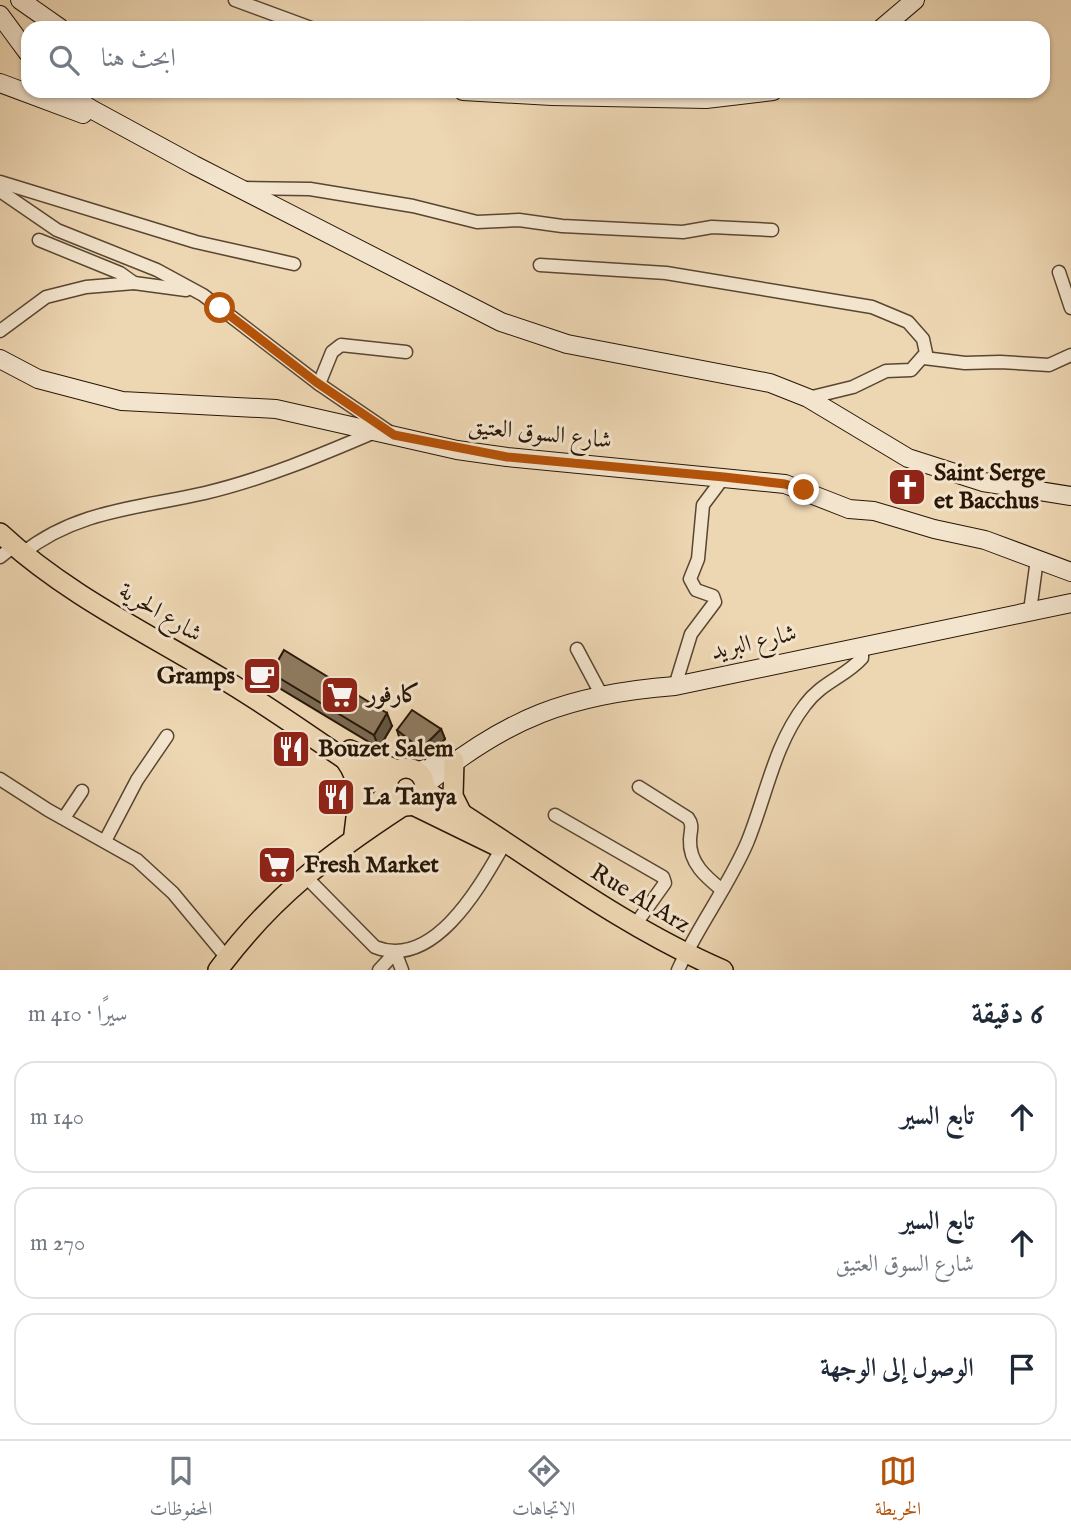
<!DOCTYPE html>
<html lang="ar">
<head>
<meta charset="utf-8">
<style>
  :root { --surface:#fff; --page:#f6f6f7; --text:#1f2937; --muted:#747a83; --line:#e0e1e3; --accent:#b45309 }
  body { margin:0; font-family:"IM FELL English",Amiri,serif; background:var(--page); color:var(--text); direction:rtl }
  .stop { position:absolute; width:21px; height:21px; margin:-16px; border:5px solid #b45309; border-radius:50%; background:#fff }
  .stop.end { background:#b45309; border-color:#fff; box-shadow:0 2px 7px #0008 }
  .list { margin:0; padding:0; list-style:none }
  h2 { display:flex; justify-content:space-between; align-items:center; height:91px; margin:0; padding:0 28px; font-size:30px }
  h2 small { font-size:23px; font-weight:400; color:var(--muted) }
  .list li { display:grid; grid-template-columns:46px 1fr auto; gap:21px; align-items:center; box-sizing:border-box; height:112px; margin:0 14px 14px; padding:0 14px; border:2px solid var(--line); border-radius:21px }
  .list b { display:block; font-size:26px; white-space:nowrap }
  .list p { margin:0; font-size:23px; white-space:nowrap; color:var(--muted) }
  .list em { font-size:23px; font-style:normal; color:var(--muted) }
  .icon { flex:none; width:38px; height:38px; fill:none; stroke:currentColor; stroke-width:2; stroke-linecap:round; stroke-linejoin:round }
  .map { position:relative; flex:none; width:1071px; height:970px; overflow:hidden; direction:ltr }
  .search { position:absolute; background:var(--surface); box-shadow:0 2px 5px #0004; left:21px; right:21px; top:21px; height:77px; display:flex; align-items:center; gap:18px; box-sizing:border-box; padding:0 24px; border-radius:21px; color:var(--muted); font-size:26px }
  .sheet { height:469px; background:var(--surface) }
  nav { display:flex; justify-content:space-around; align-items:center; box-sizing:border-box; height:98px; border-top:2px solid var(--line); background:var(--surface); font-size:19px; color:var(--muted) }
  nav a { display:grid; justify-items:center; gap:4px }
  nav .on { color:var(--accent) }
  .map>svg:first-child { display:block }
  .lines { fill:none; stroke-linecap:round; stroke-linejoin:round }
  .street-casing { stroke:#594631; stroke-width:15 }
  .secondary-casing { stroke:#281606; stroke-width:20 }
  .primary-casing { stroke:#281606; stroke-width:22 }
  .street { stroke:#f3e4cd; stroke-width:12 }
  .secondary { stroke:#f3e4cd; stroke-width:18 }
  .primary { stroke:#edd6b2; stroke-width:19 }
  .wall { fill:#7a6952; stroke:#281606; stroke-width:2 }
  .shaded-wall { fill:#635542; stroke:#281606; stroke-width:2 }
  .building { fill:#8e7a5f; stroke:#281606; stroke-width:2 }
  .route { stroke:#b45309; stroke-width:9 }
  .labels { text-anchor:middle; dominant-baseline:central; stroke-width:6; stroke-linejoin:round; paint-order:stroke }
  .street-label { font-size:24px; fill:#281606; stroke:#f3e4cd }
  .poi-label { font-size:24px; font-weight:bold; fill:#281606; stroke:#f3e4cd; text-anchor:start }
</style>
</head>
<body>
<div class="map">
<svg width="1071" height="970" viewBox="0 0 1071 970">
  <rect width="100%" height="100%" fill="#edd6b2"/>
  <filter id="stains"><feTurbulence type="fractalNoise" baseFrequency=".00286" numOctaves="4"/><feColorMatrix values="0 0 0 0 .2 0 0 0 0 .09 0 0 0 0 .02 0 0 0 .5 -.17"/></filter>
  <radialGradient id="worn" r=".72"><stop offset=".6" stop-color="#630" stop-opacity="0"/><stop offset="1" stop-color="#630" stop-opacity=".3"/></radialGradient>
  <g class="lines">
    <g class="street-casing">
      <g id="street">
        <path d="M235,0L311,28"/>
        <path d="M0,182L196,242L294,264"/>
        <path d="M242,188L310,189L413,206L477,222L519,220L562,226L683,232L712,227L772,230"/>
        <path d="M0,191L57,230L157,270L203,295L319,384L388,431"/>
        <path d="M540,265L666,273L872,307L908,322L923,339L926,353L911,370L886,371L853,387L808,398"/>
        <path d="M1059,272L1071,308"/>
        <path d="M134,283L186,290"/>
        <path d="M0,331L46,297L86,287L134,283L120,273L39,240"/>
        <path d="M924,358L965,363L1000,362L1049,365L1071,355"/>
        <path d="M319,384L332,352L341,345L406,352"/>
        <path d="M23,553C77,510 140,508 205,493C264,479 321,455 377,431"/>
        <path d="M0,557L14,546"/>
        <path d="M1030,611L1037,559"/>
        <path d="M577,649L601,694"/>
        <path d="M675,686L691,634L715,602L713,596L696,590L690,579L698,559L703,505L724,477"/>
        <path d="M0,779L48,810L137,860L173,893L227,958"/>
        <path d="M639,787L688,818C694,826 690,831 690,840C689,863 706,877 722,890"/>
        <path d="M555,815L663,877L665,883L635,925"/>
        <path d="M64,818L82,791"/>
        <path d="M105,841L137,780L167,736"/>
        <path d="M304,875L375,947C433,970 479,888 502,848"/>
        <path d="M397,957L402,970"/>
        <path d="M379,970L392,956"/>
        <path d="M678,970C698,926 728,887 747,843C766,797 774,745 805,705C822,682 845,677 862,658V645"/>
      </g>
    </g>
    <g class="secondary-casing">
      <g id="secondary">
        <path d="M20,0L60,28"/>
        <path d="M0,15L28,53"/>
        <path d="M882,28L915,0"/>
        <path d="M0,83L83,114"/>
        <path d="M64,91L91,109L194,165L501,322L567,344L770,383L808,398L908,458L983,482L1071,496"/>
        <path d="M463,91L552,96L706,99L773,91"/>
        <path d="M0,359L38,379L122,401L276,409L457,450L507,457L785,484L849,509L874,511L934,529L985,540L1071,572"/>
        <path d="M417,772L447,760"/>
        <path d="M425,785C507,718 569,694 675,686L1071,603"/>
      </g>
    </g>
    <g class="primary-casing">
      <g id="primary">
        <path d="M0,533C63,592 145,632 218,676C276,710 330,751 387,787"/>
        <path d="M350,750L397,770"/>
        <path d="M346,761C363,784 357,807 354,834"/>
        <path d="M454,761L453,796L461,812"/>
        <circle cx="406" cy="787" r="19"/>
        <path d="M425,790C524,851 616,924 723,970"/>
        <path d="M413,805L497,846"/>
        <path d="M357,830L388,791"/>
        <path d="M218,970C272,897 328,855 403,806"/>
      </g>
    </g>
    <use href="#street" class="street"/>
    <use href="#secondary" class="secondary"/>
    <use href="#primary" class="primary"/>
  </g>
  <g class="wall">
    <path d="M271,673L392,726L379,748L276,686Z"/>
    <path d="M441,729L445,739L425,759L400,740L397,730Z"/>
  </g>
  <g class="shaded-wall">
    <path d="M387,713L392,726L379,748L374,735Z"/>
    <path d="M441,729L445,739L425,759L421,749Z"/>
  </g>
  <g class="building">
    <path d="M284,650L387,713L374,735L271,673Z"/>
    <path d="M412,710L441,729L421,749L397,730Z"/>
  </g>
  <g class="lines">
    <path class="route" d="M220,308L316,382L394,435L507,457L724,477L785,484L804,490"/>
  </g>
  <defs>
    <g id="church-square" transform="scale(2.0125)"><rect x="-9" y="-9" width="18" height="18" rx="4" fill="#8f2418" stroke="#f3e4cd"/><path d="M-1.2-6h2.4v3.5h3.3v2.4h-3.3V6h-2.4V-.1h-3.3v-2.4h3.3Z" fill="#fff"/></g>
    <g id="cafe-square" transform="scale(2.0125)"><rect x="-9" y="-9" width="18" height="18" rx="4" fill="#8f2418" stroke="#f3e4cd"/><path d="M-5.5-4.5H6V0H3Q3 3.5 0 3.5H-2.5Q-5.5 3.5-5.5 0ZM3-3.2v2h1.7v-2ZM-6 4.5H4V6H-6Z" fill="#fff"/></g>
    <g id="supermarket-square" transform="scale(2.0125)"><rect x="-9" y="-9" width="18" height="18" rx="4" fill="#8f2418" stroke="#f3e4cd"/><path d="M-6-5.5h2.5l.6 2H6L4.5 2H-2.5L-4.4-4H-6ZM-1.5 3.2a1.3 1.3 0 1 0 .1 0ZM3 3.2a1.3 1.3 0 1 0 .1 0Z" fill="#fff"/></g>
    <g id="restaurant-square" transform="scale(2.0125)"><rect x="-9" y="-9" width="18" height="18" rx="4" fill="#8f2418" stroke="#f3e4cd"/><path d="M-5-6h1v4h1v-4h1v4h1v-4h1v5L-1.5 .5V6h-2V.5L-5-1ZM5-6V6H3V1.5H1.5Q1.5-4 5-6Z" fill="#fff"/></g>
  </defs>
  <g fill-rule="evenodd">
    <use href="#church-square" x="907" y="487"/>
    <use href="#cafe-square" x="262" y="676"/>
    <use href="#supermarket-square" x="340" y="695"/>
    <use href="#restaurant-square" x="291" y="749"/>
    <use href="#restaurant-square" x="336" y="797"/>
    <use href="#supermarket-square" x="277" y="865"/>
  </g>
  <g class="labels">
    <g class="street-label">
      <text transform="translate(540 434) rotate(6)">شارع السوق العتيق</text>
      <text transform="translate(160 613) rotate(31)">شارع الحرية</text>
      <text transform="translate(754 643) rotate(-13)">شارع البريد</text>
      <text transform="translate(640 899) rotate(31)">Rue Al Arz</text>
    </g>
    <g class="poi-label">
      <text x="934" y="473">Saint Serge<tspan x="934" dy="28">et Bacchus</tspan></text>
      <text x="235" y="676" text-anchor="end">Gramps</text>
      <text x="367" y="695">كارفور</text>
      <text x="318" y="749">Bouzet Salem</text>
      <text x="363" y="797">La Tanya</text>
      <text x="304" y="865">Fresh Market</text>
    </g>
  </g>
  <rect width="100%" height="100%" filter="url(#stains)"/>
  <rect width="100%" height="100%" fill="url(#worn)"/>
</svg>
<div class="stop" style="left:220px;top:308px"></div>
<div class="stop end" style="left:804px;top:490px"></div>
<div class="search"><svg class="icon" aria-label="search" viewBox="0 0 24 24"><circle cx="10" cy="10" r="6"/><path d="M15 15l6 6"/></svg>ابحث هنا</div>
</div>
<section class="sheet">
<h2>6 دقيقة<small>سيرًا · 410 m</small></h2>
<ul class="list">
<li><svg class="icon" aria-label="ahead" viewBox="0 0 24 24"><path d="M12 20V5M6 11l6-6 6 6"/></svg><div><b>تابع السير</b></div><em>140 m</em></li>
<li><svg class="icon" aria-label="ahead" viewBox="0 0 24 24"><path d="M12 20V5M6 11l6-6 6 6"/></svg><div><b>تابع السير</b><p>شارع السوق العتيق</p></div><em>270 m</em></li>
<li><svg class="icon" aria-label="arrive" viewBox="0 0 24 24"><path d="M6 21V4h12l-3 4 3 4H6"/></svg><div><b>الوصول إلى الوجهة</b></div></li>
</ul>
</section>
<nav>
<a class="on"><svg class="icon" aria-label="map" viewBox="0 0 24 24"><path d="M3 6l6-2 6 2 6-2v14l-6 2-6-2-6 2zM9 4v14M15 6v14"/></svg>الخريطة</a>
<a><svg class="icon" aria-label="directions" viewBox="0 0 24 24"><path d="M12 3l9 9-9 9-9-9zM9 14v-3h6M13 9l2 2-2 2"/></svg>الاتجاهات</a>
<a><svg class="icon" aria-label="saved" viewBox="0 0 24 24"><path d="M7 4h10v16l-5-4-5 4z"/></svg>المحفوظات</a>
</nav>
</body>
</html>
